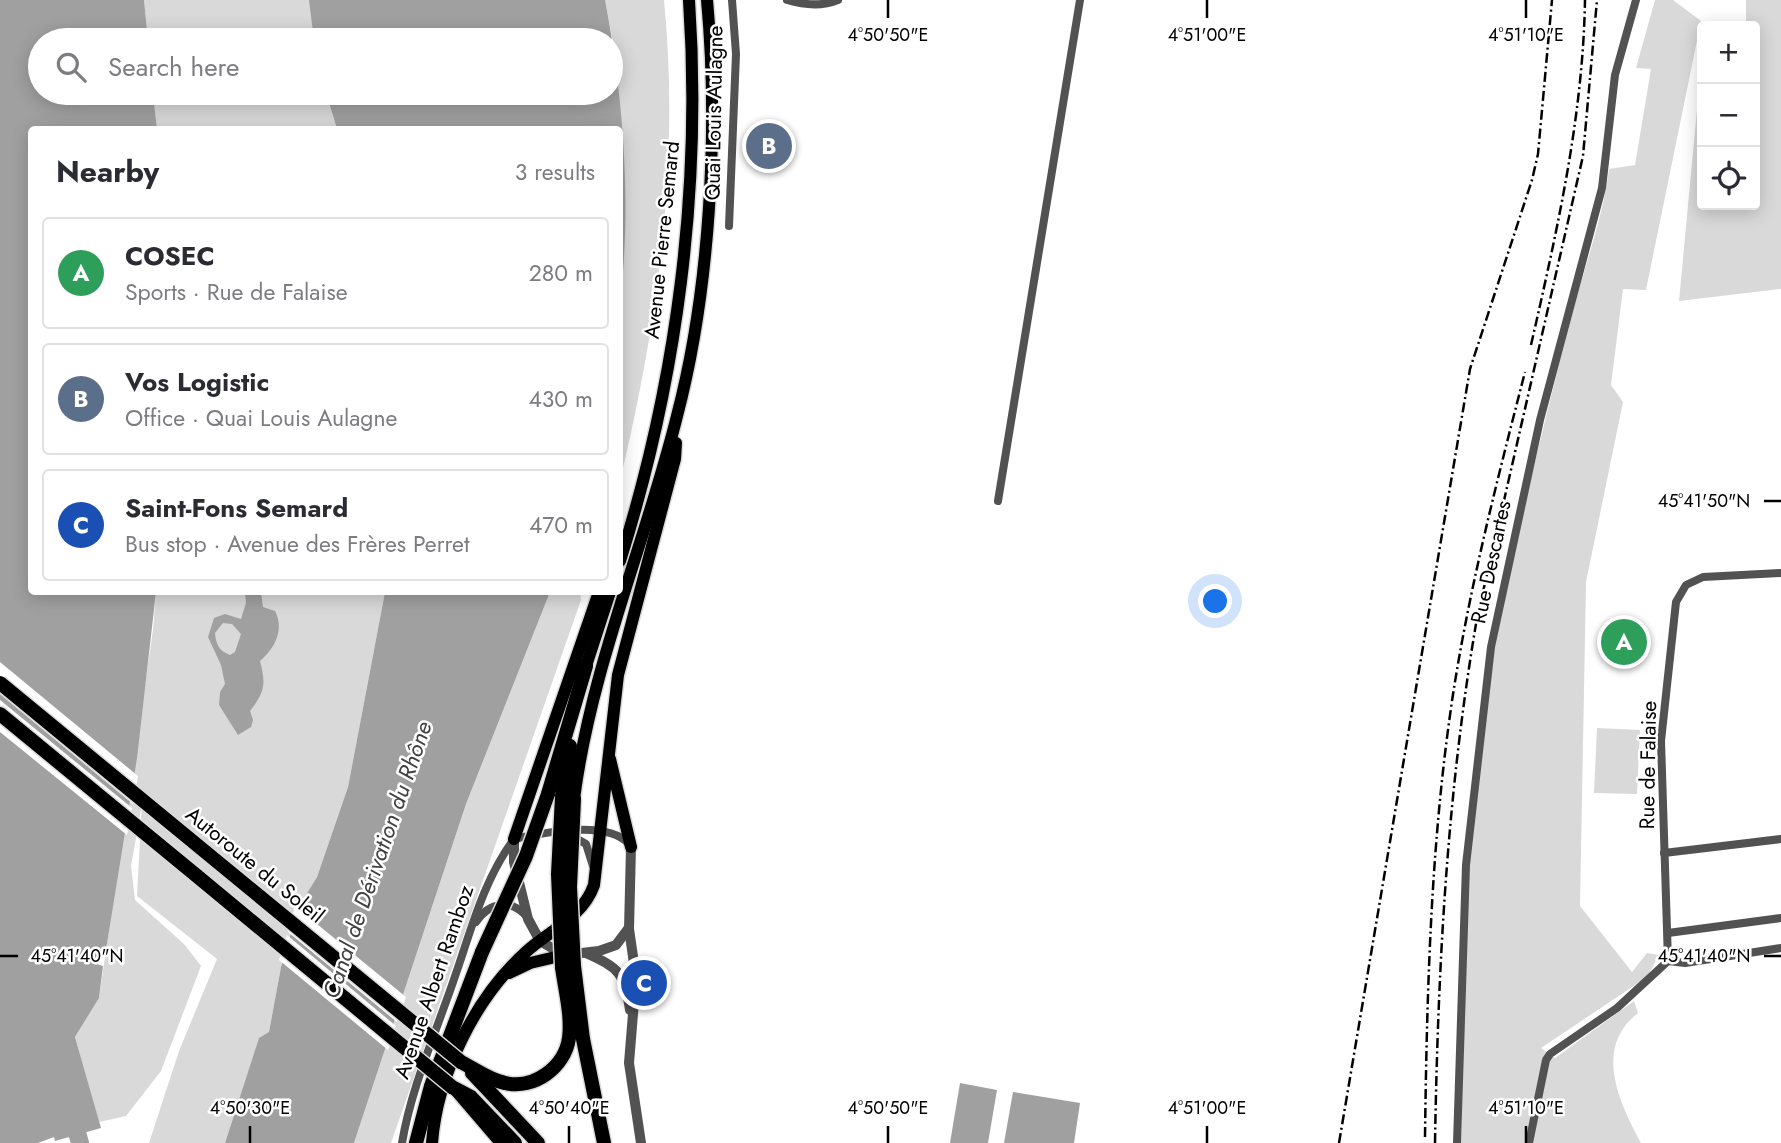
<!DOCTYPE html>
<html lang="en">
<head>
<meta charset="utf-8">
<style>
  :root { --surface:#fff; --page:#f2f2f3; --text:#2b2b33; --muted:#7c7c81; --line:#e1e1e2; --accent:#ea580c }
  body { margin:0; font-family:Jost,sans-serif; background:var(--page); color:var(--text) }
  .controls { position:absolute; right:21px; top:21px; display:grid; overflow:hidden; border-radius:7px; box-shadow:0 4px 18px #0003 }
  .controls button { width:63px; height:63px; display:grid; place-items:center; padding:0; border:0; border-bottom:2px solid var(--line); background:var(--surface); color:var(--text); font:35px sans-serif }
  .you { position:absolute; left:1216px; top:602px; width:24px; height:24px; margin:-18px; border:5px solid #fff; border-radius:50%; background:#1a73e8; box-shadow:0 0 0 10px #1a73e833 }
  .badge { display:grid; place-items:center; width:46px; height:46px; border-radius:50%; background:var(--accent); color:#fff; font-size:23px; font-weight:700 }
  .pin { position:absolute; translate:-50% -50%; border:4px solid #fff; box-shadow:0 2px 7px #0006 }
  .list { margin:0; padding:0; list-style:none }
  h2 { display:flex; justify-content:space-between; align-items:center; height:91px; margin:0; padding:0 28px; font-size:30px }
  h2 small { font-size:23px; font-weight:400; color:var(--muted) }
  .list li { display:grid; grid-template-columns:46px 1fr auto; gap:21px; align-items:center; box-sizing:border-box; height:112px; margin:0 14px 14px; padding:0 14px; border:2px solid var(--line); border-radius:7px }
  .list b { display:block; font-size:26px; white-space:nowrap }
  .list p { margin:0; font-size:23px; white-space:nowrap; color:var(--muted) }
  .list em { font-size:23px; font-style:normal; color:var(--muted) }
  .icon { flex:none; width:38px; height:38px; fill:none; stroke:currentColor; stroke-width:2; stroke-linecap:round; stroke-linejoin:round }
  .map { position:relative; flex:none; width:1781px; height:1143px; overflow:hidden }
  .search { position:absolute; background:var(--surface); box-shadow:0 4px 18px #0003; left:28px; top:28px; width:595px; height:77px; display:flex; align-items:center; gap:18px; box-sizing:border-box; padding:0 24px; border-radius:38px; color:var(--muted); font-size:26px }
  .panel { position:absolute; background:var(--surface); box-shadow:0 4px 18px #0003; left:28px; top:126px; width:595px; height:469px; border-radius:7px }
  .map>svg:first-child { display:block }
  .green { fill:#d9d9d9 }
  .water { fill:#a0a0a0; fill-rule:evenodd }
  .pier { fill:#fff }
  .lines { fill:none; stroke-linecap:round; stroke-linejoin:round }
  .river { stroke:#a0a0a0; stroke-width:18 }
  .trunk-casing { stroke:#dbdbdb; stroke-width:15 }
  .motorway-casing { stroke:#dbdbdb; stroke-width:17 }
  .minor { stroke:#525252; stroke-width:8 }
  .tertiary { stroke:#525252; stroke-width:10 }
  .trunk { stroke:#000; stroke-width:12 }
  .motorway { stroke:#000; stroke-width:14 }
  .rail { stroke:#000; stroke-width:2.5; stroke-dasharray:10 3.5 2 3.5; stroke-linecap:butt }
  .motorway-bridge-casing { stroke:#dbdbdb; stroke-width:17; stroke-linecap:butt }
  .motorway-bridge { stroke:#000; stroke-width:14 }
  .ticks { fill:none; stroke:#000; stroke-width:2.5 }
  .labels { text-anchor:middle; dominant-baseline:central; stroke-width:5; stroke-linejoin:round; paint-order:stroke }
  .street-label { font-size:21px; fill:#000; stroke:#fff }
  .water-label { font-size:23px; font-style:italic; fill:#414141; stroke:#fff }
  .ticks-label { font-size:18px; text-anchor:middle; fill:#000; stroke:#fff; stroke-width:5; stroke-linejoin:round; paint-order:stroke }
</style>
</head>
<body>
<div class="map">
<svg width="1781" height="1143" viewBox="0 0 1781 1143">
  <rect width="100%" height="100%" fill="#fff"/>
  <g class="green">
    <path d="M144,0H311L316,40H148Z"/>
    <path d="M605,0H664C680,163 658,322 620,481L623,167L613,42Z"/>
    <path d="M1655,0H1673L1701,21L1646,290L1623,289L1611,385L1623,402L1586,582L1580,906L1632,972L1647,953L1659,955L1647,977L1541,1048L1555,1058L1634,1001L1638,1013C1593,1048 1619,1102 1641,1143H1461C1464,960 1466,775 1505,595C1525,500 1548,406 1573,312C1585,264 1603,218 1609,169L1635,165L1651,69L1636,68Z"/>
    <path d="M1746,0H1781V289L1679,301L1698,99L1702,97V205H1755V26H1746Z"/>
    <path d="M153,93H326L337,129H157Z"/>
    <path d="M156,592H385L348,787L317,877L299,906L281,967L269,1032L259,1039L225,1143H149L179,1051L217,959L137,896L142,804L131,866L135,900L185,945L201,966L161,1071L126,1116L99,1122L75,1037L99,998L153,630Z"/>
    <path d="M550,592H580L581,600L391,1143H354L466,804Z"/>
    <path d="M1597,728L1640,730L1637,794L1594,793Z"/>
  </g>
  <g class="water">
    <path d="M0,0H144L148,40H40V93H153L157,129L32,130V592H156L137,758L105,956L98,955L97,964L103,966L99,998L75,1037L101,1128L55,1141L54,1137L38,1143H0Z"/>
    <path d="M309,0H605C623,93 632,206 620,301V130L337,129L326,93H611V40H314Z"/>
    <path d="M245,592H261L263,607L275,611C285,630 274,649 260,661C266,684 265,692 250,711L253,720L251,727L238,735L219,705L220,692L225,684L221,665L208,637L214,618L225,614L241,619L246,603ZM223,623L232,624L241,634L235,652L230,655C219,651 216,644 215,633Z"/>
    <path d="M385,592H550L466,804L354,1143H225L259,1038L269,1032L281,967L299,906L317,877L348,787Z"/>
    <path d="M960,1083L997,1090L988,1143H950Z"/>
    <path d="M1013,1092L1080,1103L1074,1143H1004Z"/>
  </g>
  <g class="pier">
    <path d="M0,662L138,776L133,804L0,694Z"/>
    <path d="M0,700L132,808L127,835L0,732Z"/>
    <path d="M295,906L406,997L397,1022L288,932Z"/>
    <path d="M287,935L396,1026L388,1050L279,960Z"/>
  </g>
  <g class="lines">
    <path class="river" d="M68,1116L74,1122L80,1143"/>
    <g class="trunk-casing">
      <g id="trunk">
        <path d="M620,561C677,380 702,189 689,0"/>
        <path d="M586,666L610,592"/>
        <path d="M610,759L631,847"/>
        <path d="M574,799C591,667 645,545 677,416C710,290 719,130 707,0"/>
        <path d="M514,839L599,592"/>
        <path d="M509,973L530,963L564,955"/>
        <path d="M453,1087L501,1143"/>
        <path d="M432,1143C437,1075 475,998 526,952C549,931 583,917 594,885L618,675L675,459L676,443"/>
      </g>
    </g>
    <g class="motorway-casing">
      <g id="motorway">
        <path d="M0,714L197,876"/>
        <path d="M548,794L586,666"/>
        <path d="M562,797L570,746"/>
        <path d="M574,966L583,1039L604,1143"/>
        <path d="M461,1062C475,1069 489,1080 505,1083C534,1090 565,1067 569,1038C572,1016 565,990 562,967"/>
        <path d="M472,1073L538,1143"/>
        <path d="M452,1087L471,1097L515,1143"/>
        <path d="M416,1143L431,1086L482,952"/>
      </g>
    </g>
    <g class="minor">
      <path d="M787,0C804,5 821,7 838,0"/>
      <path d="M729,226L736,54L732,0"/>
      <path d="M998,501L1080,0"/>
      <path d="M572,836L586,844L593,866"/>
      <path d="M1664,853L1781,839"/>
      <path d="M476,922C489,902 512,898 528,918"/>
      <path d="M1668,933L1781,918"/>
      <path d="M1668,961L1661,741L1676,602L1686,585L1703,577L1781,573"/>
      <path d="M1668,961L1685,963L1781,948"/>
      <path d="M402,1143C411,1089 434,1037 452,985C470,935 482,882 514,839C543,833 607,819 629,844"/>
      <path d="M1457,1143L1466,865L1491,647L1540,420L1602,188L1615,75L1636,0"/>
      <path d="M1529,1143L1546,1060L1550,1054L1617,1008L1668,961"/>
    </g>
    <g class="tertiary">
      <path d="M514,839V862L528,919L540,941L564,955L599,951L616,945L628,929"/>
      <path d="M631,847L629,929L636,977L629,1063L641,1143"/>
      <path d="M586,953C619,968 625,973 630,1010"/>
    </g>
    <use href="#trunk" class="trunk"/>
    <use href="#motorway" class="motorway"/>
    <g class="rail">
      <path d="M1531,345C1557,231 1583,117 1585,0"/>
      <path d="M1425,1137C1427,986 1431,836 1454,688C1471,581 1498,477 1525,372"/>
      <path d="M1339,1143L1470,369L1532,180L1538,154L1552,0"/>
      <path d="M1435,1143C1438,966 1447,793 1477,618L1583,156L1597,0"/>
    </g>
    <g class="motorway-bridge-casing">
      <g id="motorway-bridge">
        <path d="M0,683L461,1062"/>
        <path d="M562,797L558,874L562,967"/>
        <path d="M574,799L570,887L574,966"/>
        <path d="M197,876L452,1087"/>
        <path d="M482,952L526,856L548,794"/>
      </g>
    </g>
    <use href="#motorway-bridge" class="motorway-bridge"/>
  </g>
  <path class="ticks" d="M888,0V18M1207,0V18M1526,0V18M1764,501H1781M0,956H18M1764,956H1781M250,1126V1143M569,1126V1143M888,1126V1143M1207,1126V1143M1526,1126V1143"/>
  <g class="labels">
    <g class="street-label">
      <text transform="translate(714 113) rotate(-89)">Quai Louis Aulagne</text>
      <text transform="translate(662 240) rotate(-84)">Avenue Pierre Semard</text>
      <text transform="translate(1491 562) rotate(-78)">Rue Descartes</text>
      <text transform="translate(1648 765) rotate(-89)">Rue de Falaise</text>
      <text transform="translate(255 865) rotate(39)">Autoroute du Soleil</text>
      <text transform="translate(434 982) rotate(-71)">Avenue Albert Ramboz</text>
    </g>
    <g class="water-label">
      <text transform="translate(377 860) rotate(-71)">Canal de Dérivation du Rhône</text>
    </g>
  </g>
  <g class="ticks-label">
    <text x="888" y="41">4°50'50"E</text>
    <text x="1207" y="41">4°51'00"E</text>
    <text x="1526" y="41">4°51'10"E</text>
    <text x="1704" y="507">45°41'50"N</text>
    <text x="77" y="962">45°41'40"N</text>
    <text x="1704" y="962">45°41'40"N</text>
    <text x="250" y="1114">4°50'30"E</text>
    <text x="569" y="1114">4°50'40"E</text>
    <text x="888" y="1114">4°50'50"E</text>
    <text x="1207" y="1114">4°51'00"E</text>
    <text x="1526" y="1114">4°51'10"E</text>
  </g>
</svg>
<div class="controls">
<button>+</button>
<button>−</button>
<button><svg class="icon" aria-label="locate" viewBox="0 0 24 24"><circle cx="12" cy="12" r="6"/><path d="M12 2v4M12 18v4M2 12h4M18 12h4"/></svg></button>
</div>
<div class="you"></div>
<div class="pin badge" style="left:1624px;top:642px;background:#2e9e5b">A</div>
<div class="pin badge" style="left:769px;top:146px;background:#5c6f8a">B</div>
<div class="pin badge" style="left:644px;top:983px;background:#1a4fb4">C</div>
<div class="search"><svg class="icon" aria-label="search" viewBox="0 0 24 24"><circle cx="10" cy="10" r="6"/><path d="M15 15l6 6"/></svg>Search here</div>
<section class="panel">
<h2>Nearby<small>3 results</small></h2>
<ul class="list">
<li><span class="badge" style="background:#2e9e5b">A</span><div><b>COSEC</b><p>Sports · Rue de Falaise</p></div><em>280 m</em></li>
<li><span class="badge" style="background:#5c6f8a">B</span><div><b>Vos Logistic</b><p>Office · Quai Louis Aulagne</p></div><em>430 m</em></li>
<li><span class="badge" style="background:#1a4fb4">C</span><div><b>Saint-Fons Semard</b><p>Bus stop · Avenue des Frères Perret</p></div><em>470 m</em></li>
</ul>
</section>
</div>
</body>
</html>
